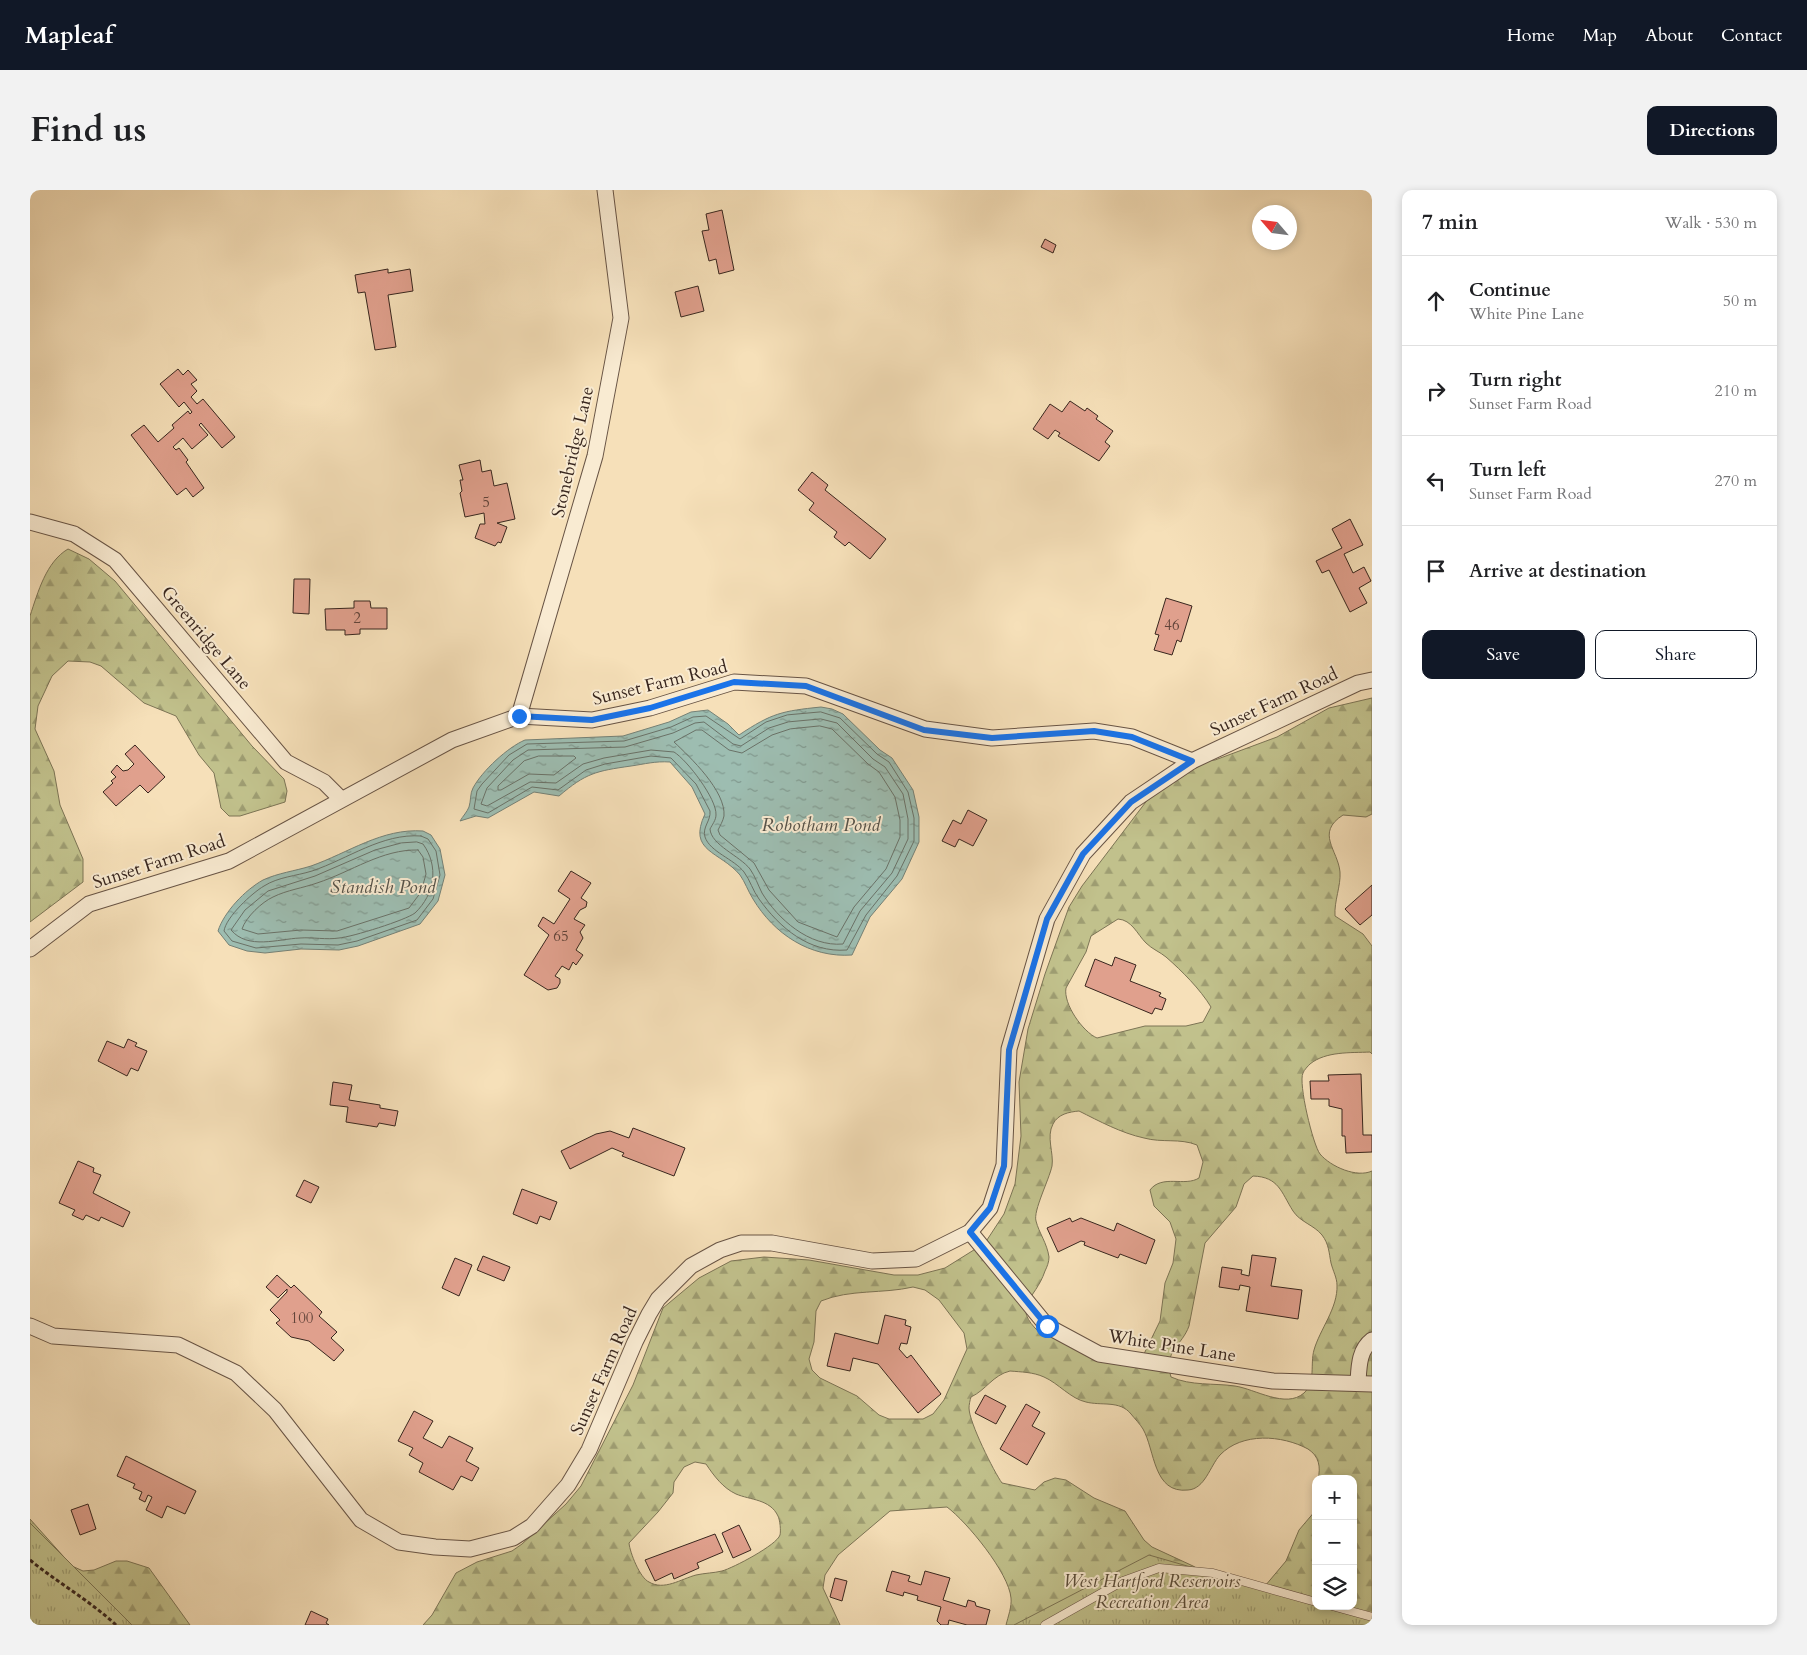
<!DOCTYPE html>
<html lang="en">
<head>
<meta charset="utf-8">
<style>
  :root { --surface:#fff; --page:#f2f2f2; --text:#202124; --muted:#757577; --line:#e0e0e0; --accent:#111827 }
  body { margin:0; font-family:Cardo,serif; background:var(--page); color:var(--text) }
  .controls { position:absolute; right:15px; bottom:15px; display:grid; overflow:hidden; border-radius:10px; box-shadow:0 2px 8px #0003 }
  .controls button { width:45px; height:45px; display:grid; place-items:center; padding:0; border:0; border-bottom:1px solid var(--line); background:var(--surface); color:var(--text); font:25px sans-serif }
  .compass { position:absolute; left:1222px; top:15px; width:45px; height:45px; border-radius:50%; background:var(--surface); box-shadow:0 2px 8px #0003; rotate:298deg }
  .stop { position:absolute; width:15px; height:15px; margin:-11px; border:4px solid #1a73e8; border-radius:50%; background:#fff }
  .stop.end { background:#1a73e8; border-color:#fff; box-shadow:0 1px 5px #0008 }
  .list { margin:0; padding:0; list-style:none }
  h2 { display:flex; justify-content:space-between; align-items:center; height:65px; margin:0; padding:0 20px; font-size:21px }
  h2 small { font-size:16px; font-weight:400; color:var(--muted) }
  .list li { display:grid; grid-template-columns:32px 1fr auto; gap:15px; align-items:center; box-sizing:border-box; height:90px; padding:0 20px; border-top:1px solid var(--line) }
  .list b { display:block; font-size:19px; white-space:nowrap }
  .list p { margin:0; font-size:16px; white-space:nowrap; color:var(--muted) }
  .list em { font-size:16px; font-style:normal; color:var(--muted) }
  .actions { display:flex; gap:10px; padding:15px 20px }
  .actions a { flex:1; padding:11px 0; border:1px solid var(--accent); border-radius:10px; text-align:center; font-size:18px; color:var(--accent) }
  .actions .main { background:var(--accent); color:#fff }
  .icon { flex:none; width:28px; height:28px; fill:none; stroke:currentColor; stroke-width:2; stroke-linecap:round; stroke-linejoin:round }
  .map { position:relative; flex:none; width:1342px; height:1435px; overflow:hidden; border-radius:10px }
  header { display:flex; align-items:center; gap:30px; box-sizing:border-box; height:70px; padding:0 25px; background:var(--accent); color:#fff }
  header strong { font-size:24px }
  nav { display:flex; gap:28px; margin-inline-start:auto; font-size:18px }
  .intro { display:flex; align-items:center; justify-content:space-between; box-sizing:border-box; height:120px; padding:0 30px }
  h1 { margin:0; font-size:35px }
  .button { padding:12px 22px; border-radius:10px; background:var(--accent); color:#fff; font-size:18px; font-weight:700 }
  main { display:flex; gap:30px; padding:0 30px }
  aside { flex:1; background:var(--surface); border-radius:10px; box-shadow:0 2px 8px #0003 }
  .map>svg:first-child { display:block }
  .forest { fill:url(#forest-firs); stroke:#7c7455; fill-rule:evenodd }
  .park { fill:url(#park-tufts); stroke:#7c7455 }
  .water { fill:url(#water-ripples); stroke:#758176 }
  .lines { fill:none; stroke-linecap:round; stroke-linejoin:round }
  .shore { stroke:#6a7268; stroke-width:1 }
  .building { fill:#e0a08d; stroke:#38261e }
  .service-casing { stroke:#685445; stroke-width:9 }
  .minor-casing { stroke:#685445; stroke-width:17 }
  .path { stroke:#38261e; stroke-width:3; stroke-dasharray:4 2.5; stroke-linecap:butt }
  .service { stroke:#f9ebd2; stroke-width:8 }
  .minor { stroke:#f9ebd2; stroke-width:15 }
  .route { stroke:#1a73e8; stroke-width:6 }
  .labels { text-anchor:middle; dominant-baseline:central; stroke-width:4; stroke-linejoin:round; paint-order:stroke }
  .number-label { font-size:15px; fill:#62443a }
  .street-label { font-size:18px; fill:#38261e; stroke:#f9ebd2 }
  .park-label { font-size:18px; font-style:italic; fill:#5a4d3a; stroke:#f9ebd2 }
  .water-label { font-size:19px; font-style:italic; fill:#56534a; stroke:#f9ebd2 }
</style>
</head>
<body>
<header>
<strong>Mapleaf</strong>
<nav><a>Home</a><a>Map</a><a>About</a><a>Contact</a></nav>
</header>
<div class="intro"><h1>Find us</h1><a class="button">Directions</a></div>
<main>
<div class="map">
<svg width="1342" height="1435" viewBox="0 0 1342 1435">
  <defs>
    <pattern id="forest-firs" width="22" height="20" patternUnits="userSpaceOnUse" patternTransform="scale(1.25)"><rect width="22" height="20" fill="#c1c18c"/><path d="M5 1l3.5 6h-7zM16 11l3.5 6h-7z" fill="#9e9d72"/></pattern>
    <pattern id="park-tufts" width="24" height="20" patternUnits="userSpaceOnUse" patternTransform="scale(1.25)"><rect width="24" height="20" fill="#c1c18c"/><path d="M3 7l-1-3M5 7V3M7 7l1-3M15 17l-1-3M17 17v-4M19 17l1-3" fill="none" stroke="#9e9d72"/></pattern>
    <pattern id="water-ripples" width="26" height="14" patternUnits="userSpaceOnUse" patternTransform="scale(1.25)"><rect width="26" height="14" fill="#9dbdb1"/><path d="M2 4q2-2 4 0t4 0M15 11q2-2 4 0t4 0" fill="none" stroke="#81998f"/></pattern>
  </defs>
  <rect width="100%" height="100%" fill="#f6e0b9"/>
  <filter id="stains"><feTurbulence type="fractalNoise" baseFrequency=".004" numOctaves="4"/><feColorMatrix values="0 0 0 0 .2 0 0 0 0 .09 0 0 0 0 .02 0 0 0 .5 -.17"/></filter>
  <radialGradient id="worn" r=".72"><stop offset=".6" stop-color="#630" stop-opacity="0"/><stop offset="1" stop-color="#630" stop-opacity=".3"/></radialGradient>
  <g class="forest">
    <path d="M38,359L59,369L85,391L222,556L254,589L257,601L255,612L210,626H199L191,618L184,583L169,565L146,526L114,513L71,476L60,472L38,471L22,486L8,516L5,539L24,581L30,615L53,669V692L0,732V426C8,402 16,372 38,359Z"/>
    <path d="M1342,508V624L1336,627L1313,625C1285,643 1308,660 1310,682C1311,696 1304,711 1305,726L1333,744L1342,756V864L1340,862C1321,863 1296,861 1280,874C1278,876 1274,880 1273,883C1268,893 1283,955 1290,964C1301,977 1327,988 1342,981V1435H976C978,1427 982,1416 981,1408C979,1383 937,1332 917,1317L860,1321L808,1365L795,1385L793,1398L810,1435H393L402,1425L426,1383L447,1372L482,1361L492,1354L536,1314L551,1296L603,1195L633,1118L669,1088L701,1071L734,1067L779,1070L864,1085H888L915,1078L955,1053L974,1024L985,994L991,946L989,892L998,839L1015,784L1039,717L1052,696L1131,592L1160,572L1185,570L1247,547L1299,518ZM1088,729C1102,730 1107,744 1116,753C1122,759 1130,762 1136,767C1152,781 1170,799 1181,817L1173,832L1156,836H1115L1067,848C1053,842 1033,814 1036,798L1056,762L1061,746ZM1049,921C1069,931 1091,943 1114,948C1132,953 1150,948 1167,955L1173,972L1169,988C1155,997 1132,984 1120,1000L1124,1016L1140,1032L1146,1049L1143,1073L1135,1093L1130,1131L1112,1168L1010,1143C980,1115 1005,1111 1015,1081C1017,1077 1019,1072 1019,1067C1017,1053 1009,1043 1006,1031C1003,1021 1019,990 1022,976C1024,963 1016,947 1023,934C1028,924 1039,922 1049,921ZM1223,986C1249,987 1251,1002 1263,1021C1270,1032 1284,1035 1292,1045C1299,1054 1299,1063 1301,1073C1303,1081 1307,1088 1307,1095C1308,1118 1290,1139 1284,1160C1280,1174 1286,1192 1274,1203C1256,1219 1225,1199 1205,1196C1184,1193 1161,1196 1141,1187C1133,1161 1152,1156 1159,1136L1175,1053L1206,1017L1214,994ZM883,1097L895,1100L909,1110L934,1143L937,1159L914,1210L903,1224L893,1229H859L849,1225L827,1206L790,1188L782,1180L779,1169L784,1152L786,1121L791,1111C820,1099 853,1104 883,1097ZM980,1181C991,1182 1003,1182 1014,1187C1028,1193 1041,1209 1056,1212C1071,1216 1090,1210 1101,1224C1105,1229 1110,1234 1113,1239C1125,1260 1123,1304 1158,1300C1175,1299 1180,1276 1190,1265C1212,1242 1252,1245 1278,1259C1289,1266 1291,1277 1288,1289H1323V1416H1286V1320L1269,1340L1256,1371L1235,1396L1203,1399L1163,1376L1122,1357L1114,1350L1095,1321L1064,1308L1036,1290L1025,1288L1014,1292L1005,1300L972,1293C964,1282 939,1232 939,1218C939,1215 940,1210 941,1207C956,1200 963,1185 980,1181ZM665,1272L676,1274C684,1286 693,1298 706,1304C720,1310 740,1309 748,1326C750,1330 751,1341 750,1345C747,1355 703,1378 692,1381C684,1383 675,1383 666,1385C651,1389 634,1401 619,1392C610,1388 600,1363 599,1353L628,1322L643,1303L644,1292L654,1277Z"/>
    <path d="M0,1329L42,1376L53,1381L64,1380L86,1371H97L119,1378L160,1435H0Z"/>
  </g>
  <g class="park">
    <path d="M0,1333L102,1435H0Z"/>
    <path d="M1119,1365L1286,1413V1416H1297L1342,1429V1435H984Z"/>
  </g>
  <g class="water">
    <path d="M791,517L802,519L813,524L850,560L862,568L883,600L889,627V652L872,689L840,727L822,765C780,768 744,744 723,709C718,701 715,692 710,685C690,661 657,662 675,624L662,597L640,572C625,571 615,574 601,576C566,581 556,583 529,606L504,602L458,628L446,626L430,631C433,626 437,622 439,617C441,611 440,603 443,598C452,581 478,557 495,550L593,546L639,532L661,522L678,520L698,534L709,545C742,523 752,521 791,517Z"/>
    <path d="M393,641L401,645L410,659L415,685L408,711L390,734L328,756L309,760L271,759L235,763L217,761L199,755L188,741C194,722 215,700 233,690C248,683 265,681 281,676C318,663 352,638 393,641Z"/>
  </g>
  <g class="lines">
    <g class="shore">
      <path d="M791,522L810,528L847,564L859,572L878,602L884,628V651L867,686L836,725L817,760C779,763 750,738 729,709C723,701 720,690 714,682C704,669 680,662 675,647C672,637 681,631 680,621L666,594L641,568L621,566L575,574L556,580L528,600L502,597L458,623L444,619L447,601L452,594L479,565L497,554L594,551L641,537L663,527L676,526L710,549L736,532L757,525Z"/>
      <path d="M791,529L807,533L843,569L855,577L873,604L878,629V649L862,683L830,721L813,754C779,757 748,729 732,703C728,695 725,686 720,679C710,666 681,655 680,639C682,635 686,630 686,625C687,609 657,570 644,562L621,560L574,568L553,574L526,593L500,592L457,616L451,614L457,598L483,570L498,560L595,557L643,543L665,533L674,532L703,554L711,556L739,538L758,532Z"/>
      <path d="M790,536L802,539L838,574L849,582L865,607L870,630V647L856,679L824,717L807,747L768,732L739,700L724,673L690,645L688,640C690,636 693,631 694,626C696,601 660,567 644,552L666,540H672L699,560L712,563L742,545L760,539Z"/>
      <path d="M509,566H544L546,568L524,585L499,584L471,600H468V596L494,571Z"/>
      <path d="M391,646L398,649L406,661L410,685L403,709L387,730L327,751L308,755L271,754L226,758L202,751L194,741C196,727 222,703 234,696C248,687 266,686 282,681C318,669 352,643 391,646Z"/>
      <path d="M387,652L393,654C409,676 405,704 385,723C376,730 322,747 309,748C296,750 283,747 270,748C248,749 218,760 201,740L215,720L238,701L285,686L345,660L371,653Z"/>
      <path d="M388,660L393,667L396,684L391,702L379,718L307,741L271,740L228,744L212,739C216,727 232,712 243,707C257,700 273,698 287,693C321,682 352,659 388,660Z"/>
    </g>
  </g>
  <g class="building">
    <path d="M692,20L704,80L689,84L686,69L679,71L672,41L679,40L676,24Z"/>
    <path d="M1015,49L1026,55L1023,63L1011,57Z"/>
    <path d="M358,79V83L380,79L383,101L358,105L366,157L345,160L335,102L328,103L325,85Z"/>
    <path d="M668,96L674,121L651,127L645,102Z"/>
    <path d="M148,179L153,185L158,180L167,190L161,194L167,201L161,207L167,214L173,209L205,247L192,258L171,233L169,235L178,245L162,259L153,248L143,257L146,260L149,258L158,270L156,272L174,298L163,307L156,298L147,305L101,245L114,235L128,252L144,238L142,235L158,221L160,224L162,222L154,212L149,217L130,194Z"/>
    <path d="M1040,211L1055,221L1057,218L1068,226L1066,229L1083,241L1075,252L1080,256L1069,271L1028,246L1030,243L1025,240L1018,249L1003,239L1020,214L1032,222Z"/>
    <path d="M450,270L452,282L461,280L464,296L477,293L485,329L467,333L477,337L471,353L468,352L465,356L445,348L450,334H455L454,323L435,327L430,303L432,301L430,290H433L429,275Z"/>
    <path d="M782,282L798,295L795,300L856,349L840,369L819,352L815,356L804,347L807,342L779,320L784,313L768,300Z"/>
    <path d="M1320,329L1333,355L1314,364L1323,383L1334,377L1341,391L1329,398L1337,413L1320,422L1299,380L1292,383L1286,371L1312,358L1302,339Z"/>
    <path d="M264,389H280L279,424L263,423Z"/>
    <path d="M1136,408L1162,416L1151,452L1147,450L1142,465L1124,460L1129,445L1125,444Z"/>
    <path d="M324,411H340L341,418H357V439H330V444L315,445V440H296L295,419L324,418Z"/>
    <path d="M105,555L135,587L118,603L110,595L86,616L73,602L83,593L81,591L86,587L81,582L87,575L93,581L98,580L104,574L95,564Z"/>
    <path d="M938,620L957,630L943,656L929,649L925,657L912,651L923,630L931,634Z"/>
    <path d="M541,681L561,693L551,708L557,712L556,717L550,720L544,729L555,735L550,742L553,748L546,760L553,765L546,775L543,772L539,780L532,776L525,786L530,789V793L527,798L518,800L494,785L519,745L508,736L513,727L524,734L540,709L528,701Z"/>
    <path d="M1342,695V725L1330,735L1315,719Z"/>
    <path d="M1085,767L1106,775L1100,791L1131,803L1129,806L1136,809L1132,820L1125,818L1122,824L1055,796L1065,769L1082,776Z"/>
    <path d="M98,849L107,853L105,856L117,861L108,881L101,878L97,886L68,871L77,851L94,858Z"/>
    <path d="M1331,884L1333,945H1342V962L1316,963L1315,946H1312V919L1299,916V909H1281L1280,891H1299L1298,885Z"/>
    <path d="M303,892L322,895L319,910L350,915V918L368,921L365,936L349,933L347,937L316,932L318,917L300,915Z"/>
    <path d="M603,938L655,958L644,986L592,966L594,963L582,958L540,979L531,961L566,944L580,941L599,948Z"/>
    <path d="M48,971L64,978L63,982L71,985L63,1003L100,1022L93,1037L71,1027L69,1031L56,1025L53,1030L42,1025L45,1020L29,1013Z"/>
    <path d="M274,990L289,997L281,1013L266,1006Z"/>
    <path d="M492,999L527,1012L520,1030L510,1026L507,1034L483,1024Z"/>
    <path d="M1040,1028L1042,1032L1051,1028L1084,1041L1087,1033L1125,1050L1116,1074L1090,1064L1088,1068L1054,1055L1055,1052L1051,1051L1028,1062L1017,1038Z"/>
    <path d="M1222,1065L1246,1068L1241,1096L1272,1100L1268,1129L1216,1121L1220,1097L1210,1095L1209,1100L1189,1097L1192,1077L1212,1080L1211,1084L1219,1086Z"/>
    <path d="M453,1066L480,1077L474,1091L447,1080Z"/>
    <path d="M425,1068L442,1075L429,1106L412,1098Z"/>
    <path d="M247,1085L261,1098L264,1095L292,1122L289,1126L307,1142L301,1148L314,1160L304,1171L279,1151L261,1147L246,1133L250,1130L240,1120L257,1102V1099L248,1108L236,1097Z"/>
    <path d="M855,1125L876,1130L875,1135L881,1137L877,1154L871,1153L869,1159L877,1168L881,1165L911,1204L888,1223L848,1174L823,1168L820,1181L797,1176L805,1143L848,1154Z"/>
    <path d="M955,1205L976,1216L966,1234L945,1223Z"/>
    <path d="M996,1214L1010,1222L1002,1236L1015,1243L997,1275L970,1259Z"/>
    <path d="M384,1221L403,1231L393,1248L412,1258L419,1246L443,1258L436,1271L449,1278L442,1291L431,1286L423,1300L389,1282L393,1273L379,1265L383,1258L368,1251Z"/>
    <path d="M96,1266L166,1301L155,1324L137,1316L132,1328L116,1320L122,1307L118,1305L115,1312L109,1309L112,1302L103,1298L105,1294L87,1286Z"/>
    <path d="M58,1314L66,1339L50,1345L41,1320Z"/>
    <path d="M709,1335L721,1360L703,1368L692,1343Z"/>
    <path d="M685,1344L693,1362L667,1373L669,1378L644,1389L642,1383L625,1391L615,1370Z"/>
    <path d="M862,1381L880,1386L878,1391L891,1395L895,1381L920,1388L913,1410L936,1417L938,1410L945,1412L946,1416L960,1420L956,1435H937L919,1430L918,1435H911L907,1431L911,1417L887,1410L888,1406L874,1402L873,1406L856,1401Z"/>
    <path d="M805,1388L817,1391L812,1411L800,1407Z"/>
    <path d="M281,1421L298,1429L296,1433L299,1435H275Z"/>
  </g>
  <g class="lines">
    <g class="service-casing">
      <g id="service">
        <path d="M1302,1416L1342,1427"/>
        <path d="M1015,1435L1093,1391L1129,1378L1183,1383L1286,1412"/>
      </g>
    </g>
    <g class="minor-casing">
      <g id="minor">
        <path d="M0,332L44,344L85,370L256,572L294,592L311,609"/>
        <path d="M489,526L565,266L591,128L575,0"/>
        <path d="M0,759L59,714L199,671L422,550L489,526L562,530L620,518L704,492L776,496L895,539L962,548L1064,541L1102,547L1162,571"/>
        <path d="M940,1042L1017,1136L1069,1164L1243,1191L1342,1194"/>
        <path d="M0,1136L23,1146L148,1155L206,1183L245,1220L331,1330L369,1352L405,1357L440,1359L483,1348L502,1336L538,1295L559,1260L605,1152L619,1124L628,1109L661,1076L690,1060L711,1053H742L842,1071L886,1069L940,1042L960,1018L974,975L979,859L1017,729L1053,664L1101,612L1162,571L1328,493L1342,490"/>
        <path d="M1328,1192C1329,1176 1329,1160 1342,1150"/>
      </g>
    </g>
    <path class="path" d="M0,1370C28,1393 59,1410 86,1435"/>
    <use href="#service" class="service"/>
    <use href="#minor" class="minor"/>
  </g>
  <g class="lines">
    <path class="route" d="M489,526L562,530L620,518L704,492L776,496L894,540L962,548L1064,541L1102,547L1162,571L1101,612L1053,664L1017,729L979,860L974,976L960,1018L940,1042L1017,1136"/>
  </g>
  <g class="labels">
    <g class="number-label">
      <text x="456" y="312">5</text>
      <text x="327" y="428">2</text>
      <text x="1142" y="435">46</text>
      <text x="531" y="746">65</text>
      <text x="272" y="1128">100</text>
    </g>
    <g class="street-label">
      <text transform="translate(543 262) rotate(-77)">Stonebridge Lane</text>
      <text transform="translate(176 448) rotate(50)">Greenridge Lane</text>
      <text transform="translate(630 493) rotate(-14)">Sunset Farm Road</text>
      <text transform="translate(1244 512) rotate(-25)">Sunset Farm Road</text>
      <text transform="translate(129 672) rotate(-18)">Sunset Farm Road</text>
      <text transform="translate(1142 1156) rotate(9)">White Pine Lane</text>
      <text transform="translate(574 1181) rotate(-66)">Sunset Farm Road</text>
    </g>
    <g class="park-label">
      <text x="1122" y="1391">West Hartford Reservoirs<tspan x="1122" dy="21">Recreation Area</tspan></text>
    </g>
    <g class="water-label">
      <text x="791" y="635">Robotham Pond</text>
      <text x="353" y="697">Standish Pond</text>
    </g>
  </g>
  <rect width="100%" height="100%" filter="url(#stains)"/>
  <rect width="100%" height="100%" fill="url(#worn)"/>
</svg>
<div class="controls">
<button>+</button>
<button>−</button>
<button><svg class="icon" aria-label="layers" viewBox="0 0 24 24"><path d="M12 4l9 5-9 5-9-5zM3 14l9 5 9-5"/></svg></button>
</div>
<svg class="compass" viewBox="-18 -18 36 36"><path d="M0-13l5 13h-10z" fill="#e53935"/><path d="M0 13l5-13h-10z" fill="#757577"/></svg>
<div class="stop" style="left:1017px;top:1136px"></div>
<div class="stop end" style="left:489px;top:526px"></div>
</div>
<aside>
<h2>7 min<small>Walk · 530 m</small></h2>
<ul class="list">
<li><svg class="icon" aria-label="ahead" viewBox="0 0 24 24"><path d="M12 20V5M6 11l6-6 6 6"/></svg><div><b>Continue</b><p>White Pine Lane</p></div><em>50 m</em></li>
<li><svg class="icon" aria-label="right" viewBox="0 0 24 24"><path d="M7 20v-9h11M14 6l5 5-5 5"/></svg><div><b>Turn right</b><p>Sunset Farm Road</p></div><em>210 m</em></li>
<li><svg class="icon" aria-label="left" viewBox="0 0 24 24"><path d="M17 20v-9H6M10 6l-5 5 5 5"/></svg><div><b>Turn left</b><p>Sunset Farm Road</p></div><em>270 m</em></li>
<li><svg class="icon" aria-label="arrive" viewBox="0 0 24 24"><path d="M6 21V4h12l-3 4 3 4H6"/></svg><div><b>Arrive at destination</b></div></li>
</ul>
<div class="actions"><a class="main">Save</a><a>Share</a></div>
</aside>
</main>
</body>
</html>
